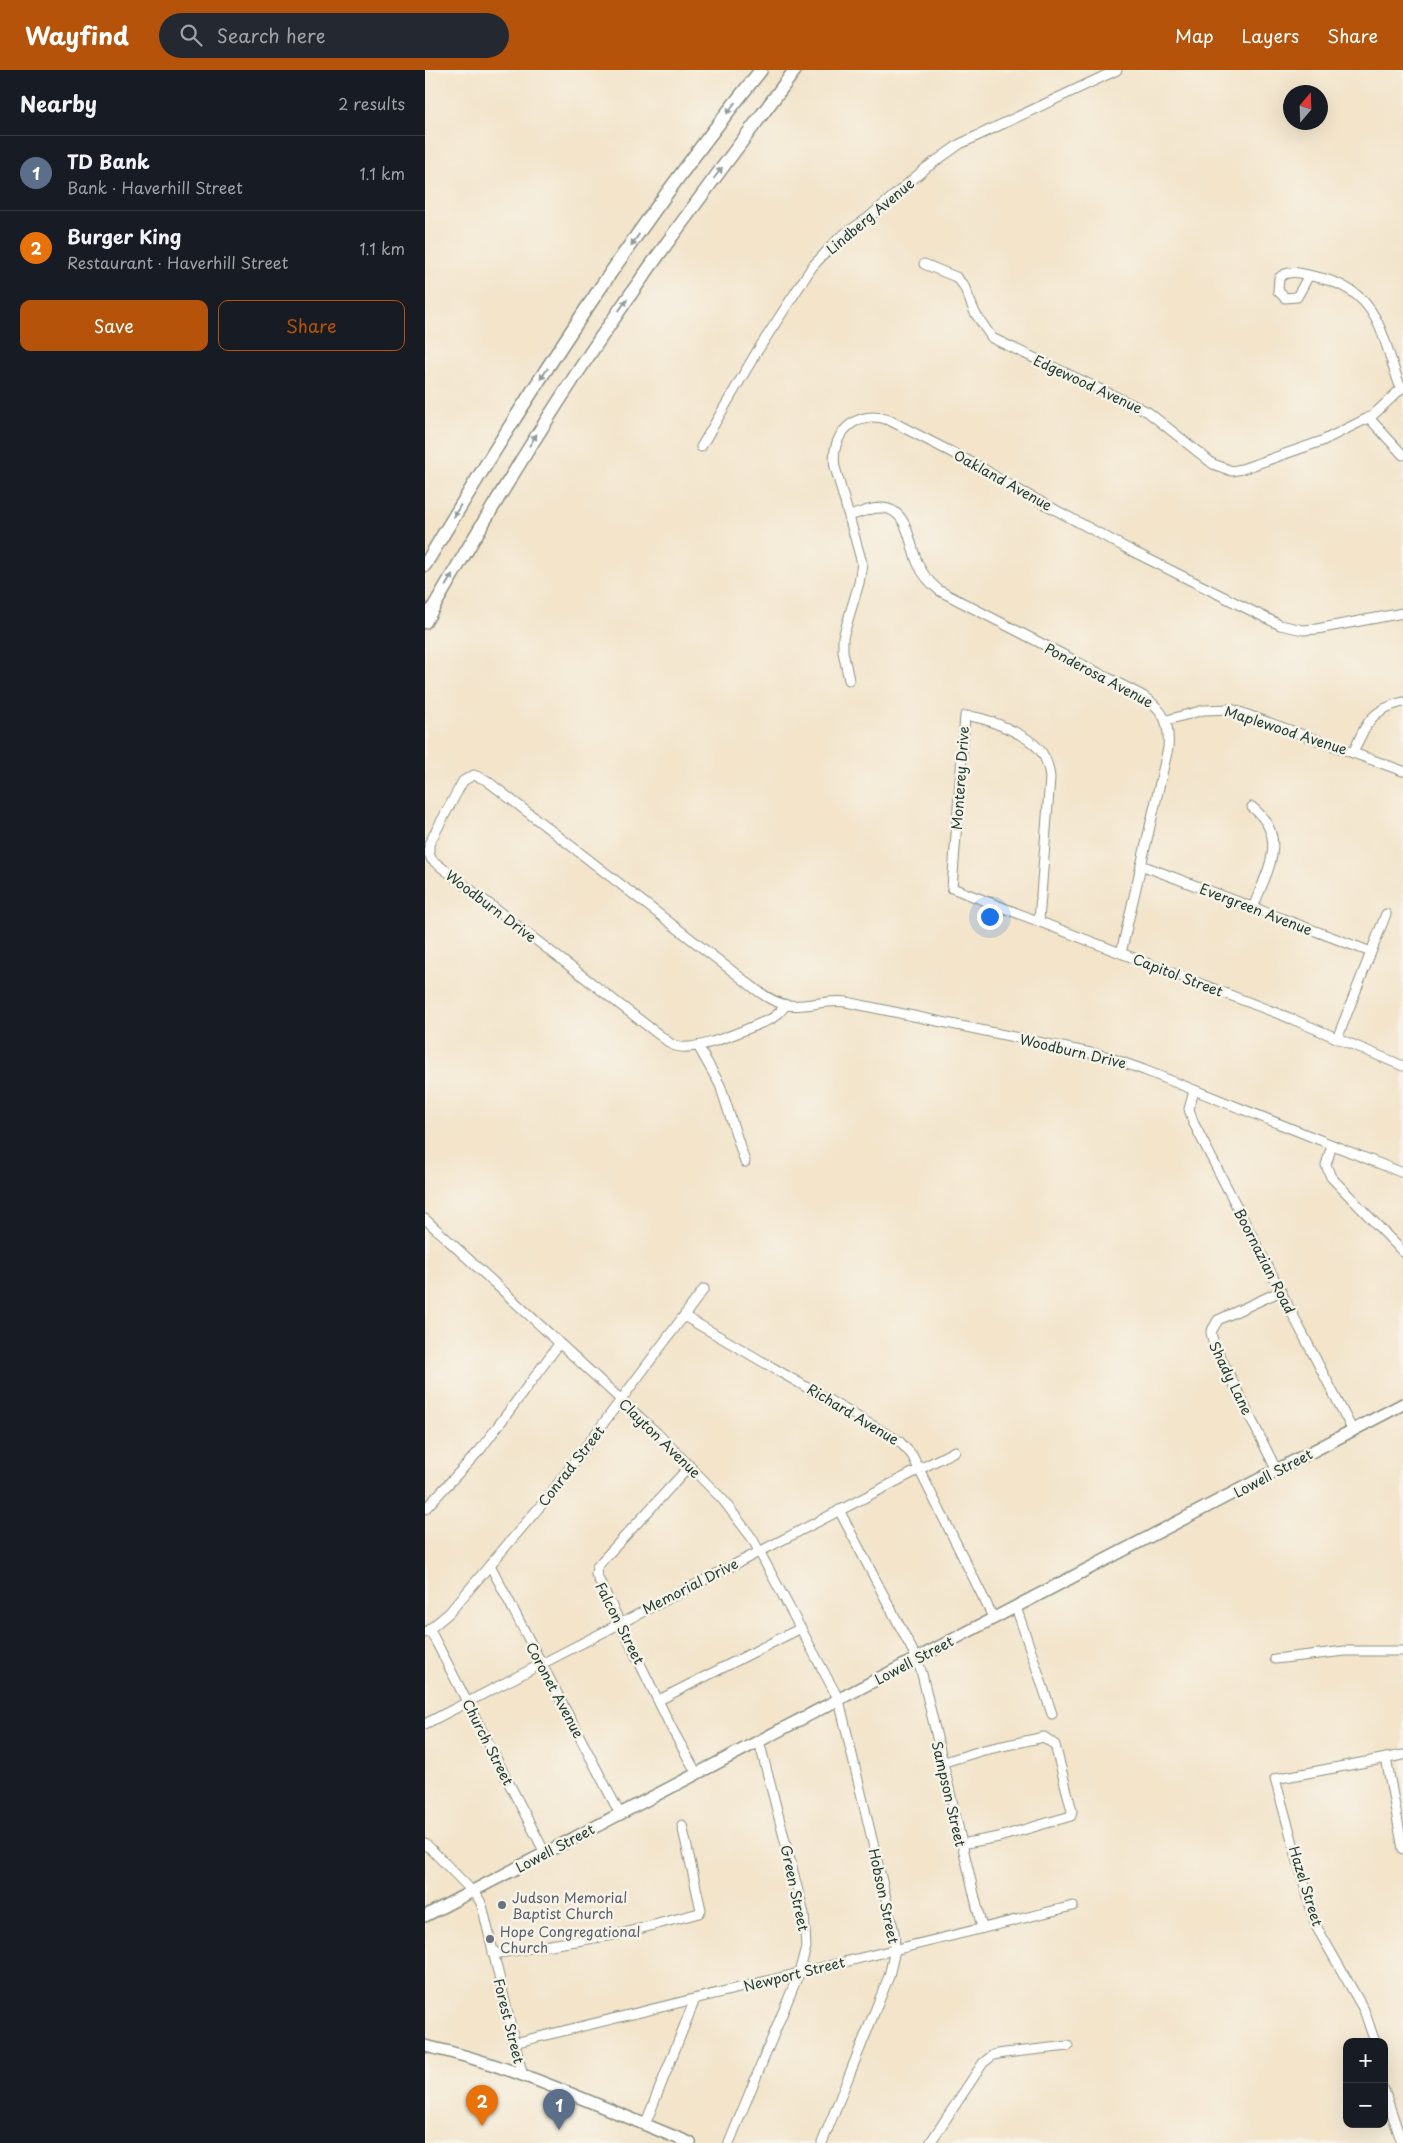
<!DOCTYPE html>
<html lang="en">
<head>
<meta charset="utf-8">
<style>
  :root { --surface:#171b24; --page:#242831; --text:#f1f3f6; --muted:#9ea1a6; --line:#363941; --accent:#b45309 }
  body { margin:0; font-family:"Playpen Sans",sans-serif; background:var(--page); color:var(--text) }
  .controls { position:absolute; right:15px; bottom:15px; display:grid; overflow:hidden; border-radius:10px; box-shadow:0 5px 20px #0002 }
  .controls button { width:45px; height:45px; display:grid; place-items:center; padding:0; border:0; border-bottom:1px solid var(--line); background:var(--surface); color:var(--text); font:25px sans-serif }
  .compass { position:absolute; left:858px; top:15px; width:45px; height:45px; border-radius:50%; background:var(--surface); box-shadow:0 5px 20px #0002; rotate:19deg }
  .you { position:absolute; left:564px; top:846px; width:18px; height:18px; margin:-12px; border:4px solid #fff; border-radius:50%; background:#1a73e8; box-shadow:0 0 0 8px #1a73e833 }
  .badge { display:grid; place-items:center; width:32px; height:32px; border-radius:50%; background:var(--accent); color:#fff; font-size:16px; font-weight:700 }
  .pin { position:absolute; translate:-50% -41px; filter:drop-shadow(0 1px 2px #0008) }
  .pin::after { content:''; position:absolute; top:26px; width:18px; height:15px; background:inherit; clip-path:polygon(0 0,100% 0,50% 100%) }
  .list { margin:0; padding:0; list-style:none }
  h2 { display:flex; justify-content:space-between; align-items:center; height:65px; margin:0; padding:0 20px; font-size:21px }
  h2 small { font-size:16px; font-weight:400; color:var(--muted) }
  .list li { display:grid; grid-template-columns:32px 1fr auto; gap:15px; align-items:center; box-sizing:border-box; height:75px; padding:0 20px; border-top:1px solid var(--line) }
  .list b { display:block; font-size:19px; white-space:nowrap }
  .list p { margin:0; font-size:16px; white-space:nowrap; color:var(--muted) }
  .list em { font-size:16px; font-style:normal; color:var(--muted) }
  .actions { display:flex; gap:10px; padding:15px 20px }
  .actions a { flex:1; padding:11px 0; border:1px solid var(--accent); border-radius:10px; text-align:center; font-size:18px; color:var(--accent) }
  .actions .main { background:var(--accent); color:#fff }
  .icon { flex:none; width:28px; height:28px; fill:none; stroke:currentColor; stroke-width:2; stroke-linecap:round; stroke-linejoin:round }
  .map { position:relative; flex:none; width:978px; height:2073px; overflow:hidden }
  header { display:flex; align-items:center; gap:30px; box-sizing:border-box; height:70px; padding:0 25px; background:var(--accent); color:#fff }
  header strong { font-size:24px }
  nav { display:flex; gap:28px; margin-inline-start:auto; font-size:18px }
  .search { width:350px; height:45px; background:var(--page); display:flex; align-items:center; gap:12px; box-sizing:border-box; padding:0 18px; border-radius:28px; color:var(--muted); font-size:19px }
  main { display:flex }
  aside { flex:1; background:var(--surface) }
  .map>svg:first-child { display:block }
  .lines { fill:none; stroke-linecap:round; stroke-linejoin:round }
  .minor-casing { stroke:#89907f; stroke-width:11 }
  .major-casing { stroke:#89907f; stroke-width:14 }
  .highway-casing { stroke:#89907f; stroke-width:15 }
  .minor { stroke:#fff; stroke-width:9 }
  .major { stroke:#fff; stroke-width:11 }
  .highway { stroke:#fff; stroke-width:12 }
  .oneway { fill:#8f9e9a }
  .worship-dot { fill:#6b7280; stroke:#f7f3e8; stroke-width:2 }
  .labels { text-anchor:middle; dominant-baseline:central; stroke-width:5; stroke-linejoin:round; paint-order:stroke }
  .street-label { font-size:14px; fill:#1f3d34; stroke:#f7f3e8 }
  .worship-label { font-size:14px; fill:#5b616d; stroke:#f7f3e8; text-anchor:start }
</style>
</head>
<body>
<header>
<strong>Wayfind</strong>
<div class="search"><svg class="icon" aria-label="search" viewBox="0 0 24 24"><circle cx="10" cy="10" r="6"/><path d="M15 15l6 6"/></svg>Search here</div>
<nav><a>Map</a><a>Layers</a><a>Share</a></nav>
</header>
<main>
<aside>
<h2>Nearby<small>2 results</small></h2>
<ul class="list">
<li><span class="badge" style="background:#5c6f8a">1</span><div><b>TD Bank</b><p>Bank · Haverhill Street</p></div><em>1.1 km</em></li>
<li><span class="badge" style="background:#e8710a">2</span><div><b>Burger King</b><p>Restaurant · Haverhill Street</p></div><em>1.1 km</em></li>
</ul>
<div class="actions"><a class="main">Save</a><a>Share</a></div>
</aside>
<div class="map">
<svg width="978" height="2073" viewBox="0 0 978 2073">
  <rect width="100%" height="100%" fill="#f7f3e8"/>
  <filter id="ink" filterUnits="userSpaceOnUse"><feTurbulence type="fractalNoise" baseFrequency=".02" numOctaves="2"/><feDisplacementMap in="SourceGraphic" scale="10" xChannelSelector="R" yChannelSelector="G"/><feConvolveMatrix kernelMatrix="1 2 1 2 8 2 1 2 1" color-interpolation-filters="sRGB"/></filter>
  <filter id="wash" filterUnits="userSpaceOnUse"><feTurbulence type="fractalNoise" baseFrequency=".0096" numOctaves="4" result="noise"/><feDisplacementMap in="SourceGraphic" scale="20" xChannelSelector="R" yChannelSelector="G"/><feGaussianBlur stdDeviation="1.12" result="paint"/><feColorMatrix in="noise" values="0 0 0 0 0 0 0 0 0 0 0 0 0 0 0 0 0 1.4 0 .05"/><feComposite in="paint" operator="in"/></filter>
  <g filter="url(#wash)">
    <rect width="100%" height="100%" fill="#f3e4ca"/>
  </g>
  <g filter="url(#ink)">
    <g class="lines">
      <g class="minor-casing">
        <g id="minor">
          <path d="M499,194L531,207L539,216L550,243L567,268L723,342L788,394L807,401L817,399L897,371L947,346L978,317"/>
          <path d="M884,205L872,227L860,228L853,221L854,208C863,199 876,203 887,206C955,219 955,262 976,319"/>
          <path d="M944,348L978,385"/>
          <path d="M276,377L331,283L387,197L415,167L443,148L501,98L535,74L692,0"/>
          <path d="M425,446C434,443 445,438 455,438C484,437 484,475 493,494C498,505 506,514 515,521L718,626C739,640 745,653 743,678L696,883"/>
          <path d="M424,610L418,582V567L434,513L437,493L410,397C404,364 432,338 464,350L559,399L577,411L705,480L855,555L878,560L892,559L978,543"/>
          <path d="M742,650L779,640L806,639L978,701"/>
          <path d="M928,683C941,654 945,640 978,632"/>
          <path d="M827,737C865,768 842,800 828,838"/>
          <path d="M716,795L946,882"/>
          <path d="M614,851L625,708C624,697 621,687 614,679C601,664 559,646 540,646L527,818L867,949L978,996"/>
          <path d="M361,935L354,943L346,949C325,957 265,987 246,974L7,790L4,784V774L38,711L49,705L61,710L324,914C335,923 347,932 362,935C381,938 401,929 421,932L680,986L719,1000L978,1103"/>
          <path d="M912,969L961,844"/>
          <path d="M273,976L295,1015L320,1092"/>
          <path d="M769,1021L764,1039L768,1052L928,1361"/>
          <path d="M907,1075L901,1095L906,1107L978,1182"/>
          <path d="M0,1149L232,1363L298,1430L327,1468L414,1630L469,1862L470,1880L464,1906L397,2073"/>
          <path d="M259,1246L474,1371L487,1385L569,1549"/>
          <path d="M265,1396L177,1491L172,1497L171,1504L247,1659L272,1704"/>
          <path d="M852,1401L788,1272L786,1262L793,1250L856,1221"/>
          <path d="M0,1439L55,1380L134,1274"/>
          <path d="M414,1440L492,1589L497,1604L557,1858"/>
          <path d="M65,1495L195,1744"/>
          <path d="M591,1537L627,1644"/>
          <path d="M5,1560L120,1783"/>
          <path d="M0,1563L24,1543L123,1427L279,1219"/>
          <path d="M850,1589L920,1581H978"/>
          <path d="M234,1630L376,1558"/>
          <path d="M0,1654L530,1381"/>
          <path d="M961,1688L978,1779"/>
          <path d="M516,1693L559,1680L619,1667L630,1675L647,1741L646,1746L574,1767L536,1774"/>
          <path d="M0,1773L52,1826L57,1835L97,2003"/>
          <path d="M68,1884L195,1864L274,1843L276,1840L257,1755"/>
          <path d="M950,1972L939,1940L891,1856L850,1709L978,1685"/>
          <path d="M89,1973L648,1836"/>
          <path d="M959,2020L977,2073"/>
          <path d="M220,2055L270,1929"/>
          <path d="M304,2073L374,1903L381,1877L379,1844L334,1671"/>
          <path d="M505,2073L558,1993L568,1985L580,1983L643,1976"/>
        </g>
      </g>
      <g class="major-casing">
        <g id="major">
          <path d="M0,1846L978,1334"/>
          <path d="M0,1976C92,1996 177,2038 265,2073"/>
        </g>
      </g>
      <g class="highway-casing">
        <g id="highway">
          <path d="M0,495C102,324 211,155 336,0"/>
          <path d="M0,552C61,446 124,342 194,241C250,159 311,80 370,0"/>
        </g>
      </g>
      <use href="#minor" class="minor"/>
      <use href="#major" class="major"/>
      <use href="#highway" class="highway"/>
    </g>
    <defs><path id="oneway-solid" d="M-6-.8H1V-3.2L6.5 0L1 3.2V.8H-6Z" transform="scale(1.25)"/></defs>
    <g class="oneway">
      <use href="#oneway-solid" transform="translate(306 38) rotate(127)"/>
      <use href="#oneway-solid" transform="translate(293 103) rotate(-53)"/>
      <use href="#oneway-solid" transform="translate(210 170) rotate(125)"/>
      <use href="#oneway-solid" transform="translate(198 235) rotate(-55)"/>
      <use href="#oneway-solid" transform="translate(119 304) rotate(123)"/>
      <use href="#oneway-solid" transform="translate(108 370) rotate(-58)"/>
      <use href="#oneway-solid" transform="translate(32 441) rotate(121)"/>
      <use href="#oneway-solid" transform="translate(24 510) rotate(-60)"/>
    </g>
  </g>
  <g class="worship-dot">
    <circle cx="77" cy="1835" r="5"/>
    <circle cx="65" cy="1869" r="5"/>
  </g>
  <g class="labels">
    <g class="street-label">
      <text transform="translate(445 146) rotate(-40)">Lindberg Avenue</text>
      <text transform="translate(663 314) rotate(25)">Edgewood Avenue</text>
      <text transform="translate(578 410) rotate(29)">Oakland Avenue</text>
      <text transform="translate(674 605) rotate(28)">Ponderosa Avenue</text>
      <text transform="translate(861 660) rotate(18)">Maplewood Avenue</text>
      <text transform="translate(535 708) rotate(-86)">Monterey Drive</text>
      <text transform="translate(66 836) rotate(37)">Woodburn Drive</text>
      <text transform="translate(831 839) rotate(21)">Evergreen Avenue</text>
      <text transform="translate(753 905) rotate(21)">Capitol Street</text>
      <text transform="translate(648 981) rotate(13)">Woodburn Drive</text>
      <text transform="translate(840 1191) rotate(63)">Boornazian Road</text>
      <text transform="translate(806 1308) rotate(64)">Shady Lane</text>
      <text transform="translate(428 1344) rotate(31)">Richard Avenue</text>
      <text transform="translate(235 1368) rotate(44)">Clayton Avenue</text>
      <text transform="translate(146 1396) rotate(-52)">Conrad Street</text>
      <text transform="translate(848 1403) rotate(-28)">Lowell Street</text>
      <text transform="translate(265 1516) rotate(-27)">Memorial Drive</text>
      <text transform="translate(195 1553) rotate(63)">Falcon Street</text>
      <text transform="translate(489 1590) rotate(-28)">Lowell Street</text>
      <text transform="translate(130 1620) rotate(62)">Coronet Avenue</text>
      <text transform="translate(63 1672) rotate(63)">Church Street</text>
      <text transform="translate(524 1724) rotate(77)">Sampson Street</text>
      <text transform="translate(130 1778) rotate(-28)">Lowell Street</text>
      <text transform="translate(881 1816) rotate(73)">Hazel Street</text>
      <text transform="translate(370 1818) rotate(78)">Green Street</text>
      <text transform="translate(459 1826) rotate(78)">Hobson Street</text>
      <text transform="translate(369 1904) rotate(-14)">Newport Street</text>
      <text transform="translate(84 1951) rotate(76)">Forest Street</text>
    </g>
    <g class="worship-label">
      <text x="87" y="1827">Judson Memorial<tspan x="87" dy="16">Baptist Church</tspan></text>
      <text x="75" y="1861">Hope Congregational<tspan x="75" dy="16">Church</tspan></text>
    </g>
  </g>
</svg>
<div class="controls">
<button>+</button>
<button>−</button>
</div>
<svg class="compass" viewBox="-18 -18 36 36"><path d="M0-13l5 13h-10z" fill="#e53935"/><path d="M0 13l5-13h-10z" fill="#9ea1a6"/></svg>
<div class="you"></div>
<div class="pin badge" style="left:134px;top:2060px;background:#5c6f8a">1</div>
<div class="pin badge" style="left:57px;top:2056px;background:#e8710a">2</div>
</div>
</main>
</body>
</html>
